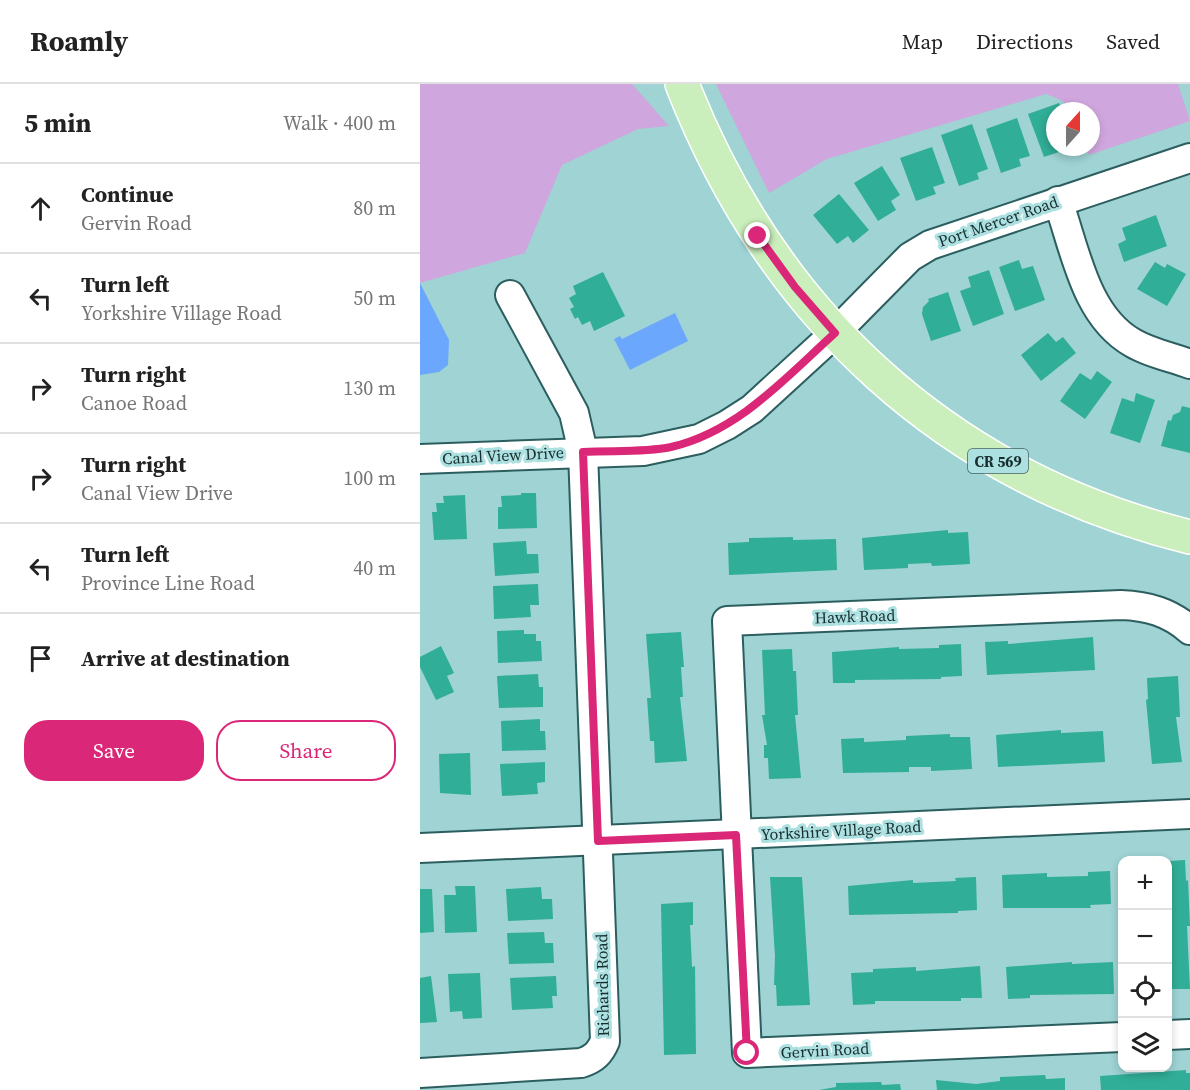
<!DOCTYPE html>
<html lang="en">
<head>
<meta charset="utf-8">
<style>
  :root { --surface:#fff; --page:#f6f6f6; --text:#222; --muted:#767676; --line:#e0e0e0; --accent:#db2777 }
  body { margin:0; font-family:"Source Serif 4",serif; background:var(--page); color:var(--text) }
  .controls { position:absolute; right:18px; bottom:18px; display:grid; overflow:hidden; border-radius:12px; box-shadow:0 3px 9px #0003 }
  .controls button { width:54px; height:54px; display:grid; place-items:center; padding:0; border:0; border-bottom:2px solid var(--line); background:var(--surface); color:var(--text); font:30px sans-serif }
  .compass { position:absolute; left:626px; top:18px; width:54px; height:54px; border-radius:50%; background:var(--surface); box-shadow:0 3px 9px #0003; rotate:21deg }
  .stop { position:absolute; width:18px; height:18px; margin:-14px; border:4px solid #db2777; border-radius:50%; background:#fff }
  .stop.end { background:#db2777; border-color:#fff; box-shadow:0 2px 6px #0008 }
  .list { margin:0; padding:0; list-style:none }
  h2 { display:flex; justify-content:space-between; align-items:center; height:78px; margin:0; padding:0 24px; font-size:26px }
  h2 small { font-size:20px; font-weight:400; color:var(--muted) }
  .list li { display:grid; grid-template-columns:39px 1fr auto; gap:18px; align-items:center; box-sizing:border-box; height:90px; padding:0 24px; border-top:2px solid var(--line) }
  .list b { display:block; font-size:22px; white-space:nowrap }
  .list p { margin:0; font-size:20px; white-space:nowrap; color:var(--muted) }
  .list em { font-size:20px; font-style:normal; color:var(--muted) }
  .actions { display:flex; gap:12px; padding:18px 24px }
  .actions a { flex:1; padding:14px 0; border:2px solid var(--accent); border-radius:24px; text-align:center; font-size:21px; color:var(--accent) }
  .actions .main { background:var(--accent); color:#fff }
  .icon { flex:none; width:33px; height:33px; fill:none; stroke:currentColor; stroke-width:2; stroke-linecap:round; stroke-linejoin:round }
  .map { position:relative; flex:none; width:770px; height:1006px; overflow:hidden }
  header { display:flex; align-items:center; gap:36px; box-sizing:border-box; height:84px; padding:0 30px; background:var(--surface); border-bottom:2px solid var(--line) }
  header strong { font-size:28px }
  nav { display:flex; gap:33px; margin-inline-start:auto; font-size:21px }
  main { display:flex }
  aside { flex:1; background:var(--surface) }
  .map>svg:first-child { display:block }
  .green { fill:#cfa6dd }
  .water { fill:#6ca7fe }
  .building { fill:#31ae97 }
  .lines { fill:none; stroke-linecap:round; stroke-linejoin:round }
  .minor-casing { stroke:#2c5e5f; stroke-width:32 }
  .major-casing { stroke:#fff; stroke-width:36 }
  .minor { stroke:#fff; stroke-width:28 }
  .major { stroke:#caefbc; stroke-width:33 }
  .route { stroke:#db2777; stroke-width:8 }
  .labels { text-anchor:middle; dominant-baseline:central; stroke-width:6; stroke-linejoin:round; paint-order:stroke }
  .shield { fill:#ace0e1; stroke:#446364; stroke-width:1.5 }
  .shield-label { font-size:15px; font-weight:bold; fill:#182d2e }
  .street-label { font-size:16px; fill:#182d2e; stroke:#ace0e1 }
</style>
</head>
<body>
<header>
<strong>Roamly</strong>
<nav><a>Map</a><a>Directions</a><a>Saved</a></nav>
</header>
<main>
<aside>
<h2>5 min<small>Walk · 400 m</small></h2>
<ul class="list">
<li><svg class="icon" aria-label="ahead" viewBox="0 0 24 24"><path d="M12 20V5M6 11l6-6 6 6"/></svg><div><b>Continue</b><p>Gervin Road</p></div><em>80 m</em></li>
<li><svg class="icon" aria-label="left" viewBox="0 0 24 24"><path d="M17 20v-9H6M10 6l-5 5 5 5"/></svg><div><b>Turn left</b><p>Yorkshire Village Road</p></div><em>50 m</em></li>
<li><svg class="icon" aria-label="right" viewBox="0 0 24 24"><path d="M7 20v-9h11M14 6l5 5-5 5"/></svg><div><b>Turn right</b><p>Canoe Road</p></div><em>130 m</em></li>
<li><svg class="icon" aria-label="right" viewBox="0 0 24 24"><path d="M7 20v-9h11M14 6l5 5-5 5"/></svg><div><b>Turn right</b><p>Canal View Drive</p></div><em>100 m</em></li>
<li><svg class="icon" aria-label="left" viewBox="0 0 24 24"><path d="M17 20v-9H6M10 6l-5 5 5 5"/></svg><div><b>Turn left</b><p>Province Line Road</p></div><em>40 m</em></li>
<li><svg class="icon" aria-label="arrive" viewBox="0 0 24 24"><path d="M6 21V4h12l-3 4 3 4H6"/></svg><div><b>Arrive at destination</b></div></li>
</ul>
<div class="actions"><a class="main">Save</a><a>Share</a></div>
</aside>
<div class="map">
<svg width="770" height="1006" viewBox="0 0 770 1006">
  <rect width="100%" height="100%" fill="#9fd3d4"/>
  <g class="green">
    <path d="M0,0H212L249,42L218,45L142,81L105,169L0,199Z"/>
    <path d="M296,0H758L770,37L669,71L666,63H671V27H648L643,17L626,10L407,75L349,109Z"/>
  </g>
  <g class="water">
    <path d="M0,199L29,256L28,281L19,288L0,291Z"/>
    <path d="M255,229L268,257L210,286L194,255L200,252L202,255Z"/>
  </g>
  <g class="building">
    <path d="M639,19L642,27H635V63H641L642,67L624,73L608,30Z"/>
    <path d="M597,34L610,72L599,75L601,82L581,89L566,45Z"/>
    <path d="M552,40L568,85L557,89L559,95L539,102L521,51Z"/>
    <path d="M512,63L525,99L513,103L516,110L496,117L480,74Z"/>
    <path d="M462,82L480,111L471,117L476,126L458,137L434,99Z"/>
    <path d="M419,110L449,146L433,159L428,152L417,160L393,131Z"/>
    <path d="M736,131L747,162L704,178L698,160L706,156L702,144Z"/>
    <path d="M599,176L602,185L613,182L625,216L595,227L579,183Z"/>
    <path d="M735,178L745,184L747,180L766,190L747,222L717,205Z"/>
    <path d="M569,186L584,230L553,242L540,207L551,203L548,193Z"/>
    <path d="M183,188L205,232L174,247L170,237L162,241L158,233L155,235L150,225L154,223L149,214L156,210L153,202Z"/>
    <path d="M528,208L541,247L511,257L502,230L503,223L509,217L508,215Z"/>
    <path d="M628,249L636,258L643,253L656,269L621,297L601,271Z"/>
    <path d="M677,287L692,298L665,335L640,317L660,289L671,296Z"/>
    <path d="M716,309L735,316L720,359L690,349L702,314L714,318Z"/>
    <path d="M762,322L770,324V369L741,362L748,336L751,337L753,331L760,328Z"/>
    <path d="M101,409H116L117,444L78,445V423H82L81,412L101,411Z"/>
    <path d="M45,411L47,455L14,456L12,428H17L16,419H24L23,412Z"/>
    <path d="M528,446V449L548,448L550,480L512,482L511,479L488,480V484L444,486L442,454Z"/>
    <path d="M373,453V456L416,455L417,486L309,491L308,459L329,458V454Z"/>
    <path d="M106,457L107,470H118L119,489L75,492L73,459Z"/>
    <path d="M118,500L119,521H110L111,533L74,535L73,502Z"/>
    <path d="M104,546V550H116V557H121L122,577L78,579L77,547Z"/>
    <path d="M261,548L264,583H261L263,613H260L267,677L235,679L234,657H230L227,614H231L226,550Z"/>
    <path d="M673,553L675,586L567,591L565,558L588,557V560Z"/>
    <path d="M541,560L542,592L521,593V595L435,596V599H413L412,568L479,563V565L519,564V561Z"/>
    <path d="M21,562L34,589L27,592L34,608L16,616L0,583V573Z"/>
    <path d="M372,565L373,587H376L378,631H375L381,694L349,695L348,674H344V661H347L342,631H345L342,566Z"/>
    <path d="M118,590L119,603H123V623L79,624L77,592Z"/>
    <path d="M758,592L760,633H756L762,678L732,680L726,616L728,615L727,594Z"/>
    <path d="M120,635V647H125L126,666L82,667L81,637Z"/>
    <path d="M641,646V649L683,647L685,678L578,683L576,651Z"/>
    <path d="M530,650V653H550L552,685L511,687V683H489V688L423,689L421,655L444,654V658L486,656V652Z"/>
    <path d="M50,669L51,711L20,709L19,670Z"/>
    <path d="M125,678V698L117,699L118,710L82,712L80,680Z"/>
    <path d="M765,776L766,797L768,796L770,842H767L770,905H748V777Z"/>
    <path d="M690,787L691,820L670,821L671,824H583L582,791L627,789V793L668,792V788Z"/>
    <path d="M350,793H382L390,921L357,922L356,901H354L355,872Z"/>
    <path d="M556,793L557,826L538,827V829L429,831L428,802L493,796V799L536,797L535,794Z"/>
    <path d="M35,802H55L57,848L25,849L24,811H36Z"/>
    <path d="M121,803L122,815H132L133,835L88,837L86,805Z"/>
    <path d="M0,805H12L14,848L0,849Z"/>
    <path d="M273,818V841H270L272,883L275,882L276,970L244,971L241,820Z"/>
    <path d="M124,848L125,859H133L134,879L89,880L87,849Z"/>
    <path d="M652,878V880L693,878L694,910L610,911V914L588,915L586,883Z"/>
    <path d="M560,882L562,914H541V917H455V920L433,921L431,889L453,888V885L496,883V887Z"/>
    <path d="M60,889L62,934L43,935L42,927L30,928L28,890Z"/>
    <path d="M11,892L17,938L0,939V894Z"/>
    <path d="M136,892L137,912H132L133,924L92,926L90,894Z"/>
    <path d="M766,986V989H770V1006H681L680,992Z"/>
    <path d="M625,991L626,995L645,994V1006H517L516,996L556,1000L580,997V993Z"/>
    <path d="M461,998L462,1001L480,1000L481,1006H399L416,1003V999Z"/>
  </g>
  <g class="lines">
    <g class="minor-casing">
      <g id="minor">
        <path d="M638,117C655,165 665,232 713,259C730,269 751,273 770,280"/>
        <path d="M0,375L223,367L279,355L307,341L332,325L415,249L490,173L510,161L770,74"/>
        <path d="M0,764L770,730"/>
        <path d="M748,951L770,950"/>
        <path d="M702,953L327,969L307,537L701,521C728,522 749,528 770,546"/>
        <path d="M0,989L161,979C174,975 180,969 185,957L163,368L154,329L90,211"/>
      </g>
    </g>
    <g class="major-casing">
      <path id="major" d="M262,0C353,232 527,393 770,453"/>
    </g>
    <use href="#minor" class="minor"/>
    <use href="#major" class="major"/>
  </g>
  <g class="lines">
    <path class="route" d="M327,969L316,751L178,757L163,368C192,366 222,369 251,363C319,347 365,294 415,249L375,203L338,152"/>
  </g>
  <g class="labels">
    <rect class="shield" x="548" y="365" width="60" height="24" rx="4.5"/>
    <g class="shield-label">
      <text x="578" y="377">CR 569</text>
    </g>
    <g class="street-label">
      <text transform="translate(578 137) rotate(-19)">Port Mercer Road</text>
      <text transform="translate(83 371) rotate(-3)">Canal View Drive</text>
      <text transform="translate(435 532) rotate(-2)">Hawk Road</text>
      <text transform="translate(421 746) rotate(-3)">Yorkshire Village Road</text>
      <text transform="translate(182 901) rotate(-91)">Richards Road</text>
      <text transform="translate(405 966) rotate(-3)">Gervin Road</text>
    </g>
  </g>
</svg>
<div class="controls">
<button>+</button>
<button>−</button>
<button><svg class="icon" aria-label="locate" viewBox="0 0 24 24"><circle cx="12" cy="12" r="6"/><path d="M12 2v4M12 18v4M2 12h4M18 12h4"/></svg></button>
<button><svg class="icon" aria-label="layers" viewBox="0 0 24 24"><path d="M12 4l9 5-9 5-9-5zM3 14l9 5 9-5"/></svg></button>
</div>
<svg class="compass" viewBox="-18 -18 36 36"><path d="M0-13l5 13h-10z" fill="#e53935"/><path d="M0 13l5-13h-10z" fill="#767676"/></svg>
<div class="stop" style="left:327px;top:969px"></div>
<div class="stop end" style="left:338px;top:152px"></div>
</div>
</main>
</body>
</html>
